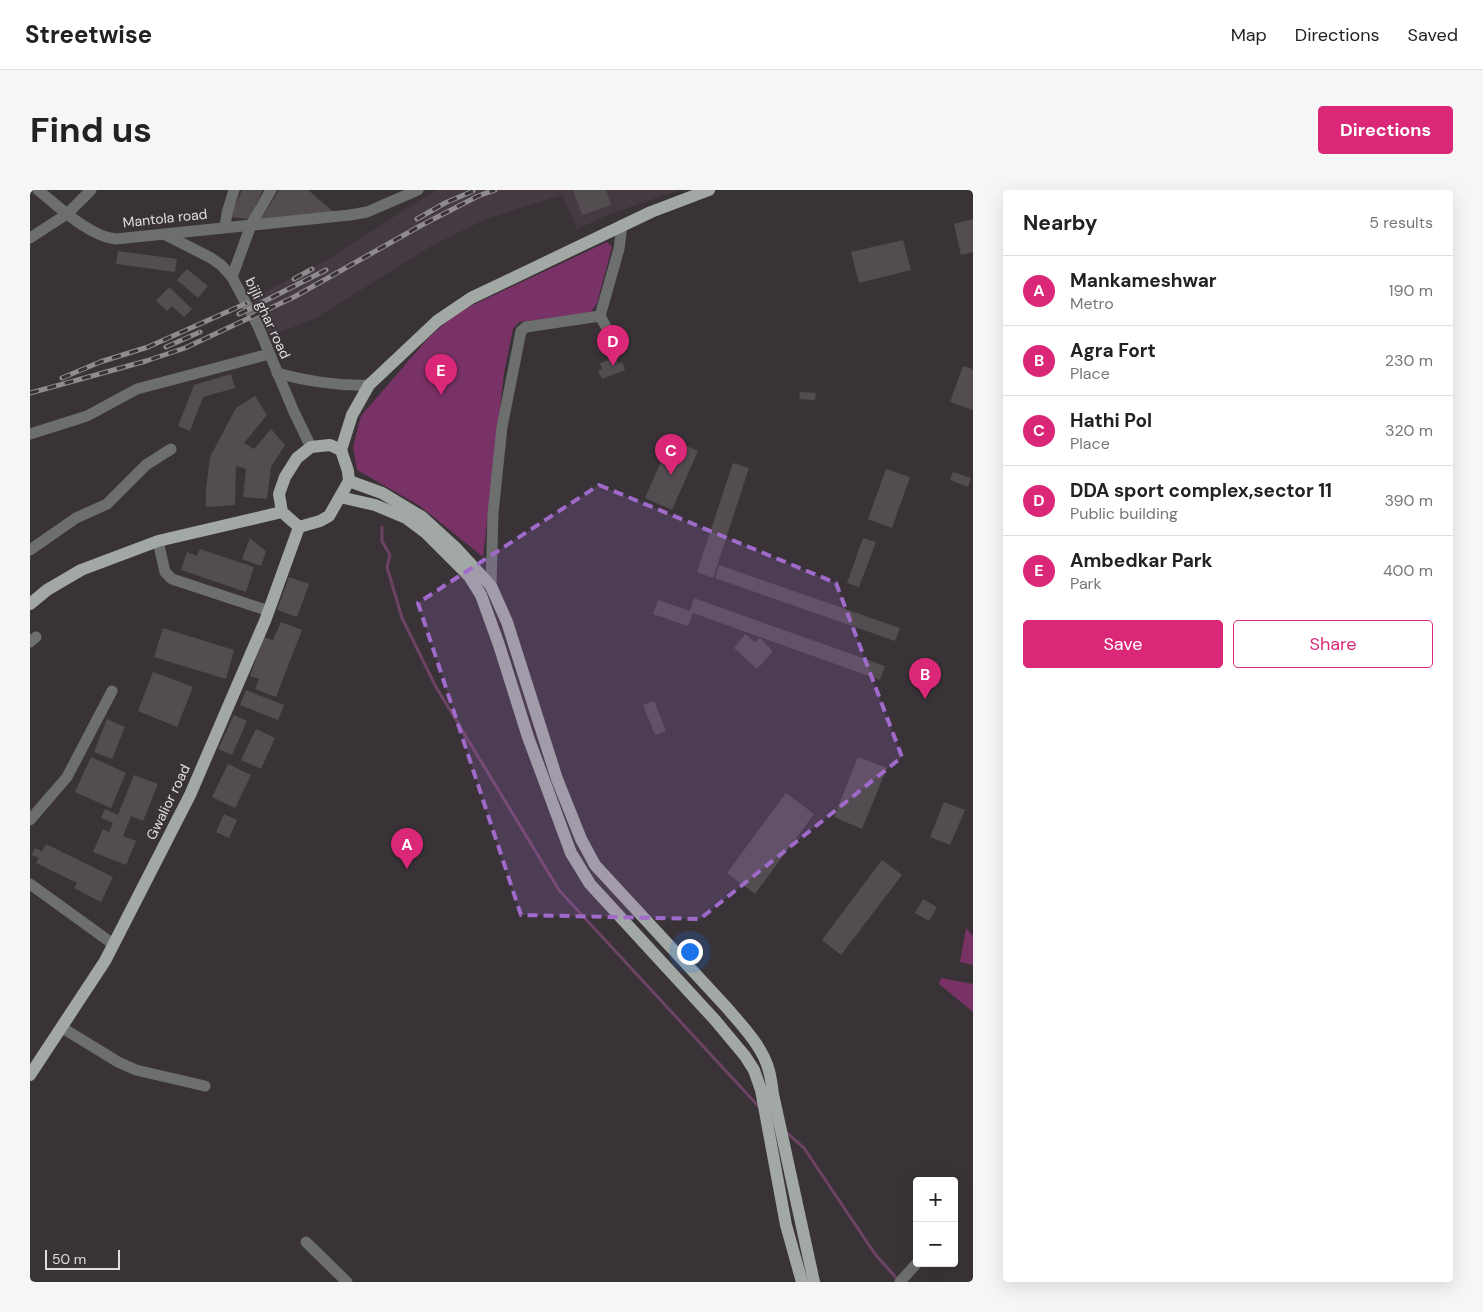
<!DOCTYPE html>
<html lang="en">
<head>
<meta charset="utf-8">
<style>
  :root { --surface:#fff; --page:#f6f6f6; --text:#222; --muted:#767676; --line:#e0e0e0; --accent:#db2777 }
  body { margin:0; font-family:"DM Sans",sans-serif; background:var(--page); color:var(--text) }
  .controls { position:absolute; right:15px; bottom:15px; display:grid; overflow:hidden; border-radius:5px; box-shadow:0 5px 20px #0002 }
  .controls button { width:45px; height:45px; display:grid; place-items:center; padding:0; border:0; border-bottom:1px solid var(--line); background:var(--surface); color:var(--text); font:25px sans-serif }
  .scale { position:absolute; left:15px; bottom:12px; width:75px; box-sizing:border-box; padding-left:5px; border:2px solid #e1dcdf; border-top:0; font-size:14px; line-height:18px; white-space:nowrap; color:#e1dcdf; -webkit-text-stroke:4px #393337; paint-order:stroke }
  .you { position:absolute; left:659px; top:761px; width:18px; height:18px; margin:-12px; border:4px solid #fff; border-radius:50%; background:#1a73e8; box-shadow:0 0 0 8px #1a73e833 }
  .badge { display:grid; place-items:center; width:32px; height:32px; border-radius:50%; background:var(--accent); color:#fff; font-size:16px; font-weight:700 }
  .pin { position:absolute; translate:-50% -41px; filter:drop-shadow(0 1px 2px #0008) }
  .pin::after { content:''; position:absolute; top:26px; width:18px; height:15px; background:inherit; clip-path:polygon(0 0,100% 0,50% 100%) }
  .list { margin:0; padding:0; list-style:none }
  h2 { display:flex; justify-content:space-between; align-items:center; height:65px; margin:0; padding:0 20px; font-size:21px }
  h2 small { font-size:16px; font-weight:400; color:var(--muted) }
  .list li { display:grid; grid-template-columns:32px 1fr auto; gap:15px; align-items:center; box-sizing:border-box; height:70px; padding:0 20px; border-top:1px solid var(--line) }
  .list b { display:block; font-size:19px; white-space:nowrap }
  .list p { margin:0; font-size:16px; white-space:nowrap; color:var(--muted) }
  .list em { font-size:16px; font-style:normal; color:var(--muted) }
  .actions { display:flex; gap:10px; padding:15px 20px }
  .actions a { flex:1; padding:11px 0; border:1px solid var(--accent); border-radius:5px; text-align:center; font-size:18px; color:var(--accent) }
  .actions .main { background:var(--accent); color:#fff }
  .map { position:relative; flex:none; width:943px; height:1092px; overflow:hidden; border-radius:5px }
  header { display:flex; align-items:center; gap:30px; box-sizing:border-box; height:70px; padding:0 25px; background:var(--surface); border-bottom:1px solid var(--line) }
  header strong { font-size:24px }
  nav { display:flex; gap:28px; margin-inline-start:auto; font-size:18px }
  .intro { display:flex; align-items:center; justify-content:space-between; box-sizing:border-box; height:120px; padding:0 30px }
  h1 { margin:0; font-size:35px }
  .button { padding:12px 22px; border-radius:5px; background:var(--accent); color:#fff; font-size:18px; font-weight:700 }
  main { display:flex; gap:30px; padding:0 30px }
  aside { flex:1; background:var(--surface); border-radius:5px; box-shadow:0 5px 20px #0002 }
  .map>svg:first-child { display:block }
  .built { fill:#463a42 }
  .green { fill:#783265 }
  .lines { fill:none; stroke-linecap:round; stroke-linejoin:round }
  .stream { stroke:#6d4364; stroke-width:3 }
  .building { fill:#534c50 }
  .minor { stroke:#6c6f6d; stroke-width:11 }
  .major { stroke:#a2a8a3; stroke-width:12 }
  .rail-casing { stroke:#908b8e; stroke-width:5 }
  .rail { stroke:#393337; stroke-width:3; stroke-dasharray:9; stroke-linecap:butt }
  .marked { fill:#9f6aca; fill-opacity:0.2; stroke:#9f6aca; stroke-width:4; stroke-dasharray:10 6; stroke-linejoin:round }
  .labels { text-anchor:middle; dominant-baseline:central; stroke-width:4; stroke-linejoin:round; paint-order:stroke }
  .street-label { font-size:14px; fill:#e1dcdf; stroke:#393337 }
</style>
</head>
<body>
<header>
<strong>Streetwise</strong>
<nav><a>Map</a><a>Directions</a><a>Saved</a></nav>
</header>
<div class="intro"><h1>Find us</h1><a class="button">Directions</a></div>
<main>
<div class="map">
<svg width="943" height="1092" viewBox="0 0 943 1092">
  <rect width="100%" height="100%" fill="#393337"/>
  <path class="built" d="M406,0H650L582,23L547,39L532,5L456,29L403,55L284,129L240,146L221,109L300,68Z"/>
  <g class="green">
    <path d="M577,52L582,57L567,113L560,124L489,132L483,139L474,183L453,367L390,316L327,280L323,257L331,226L399,147L428,122Z"/>
    <path d="M936,738L943,746V775L930,772Z"/>
    <path d="M911,788L943,794V822L909,794Z"/>
  </g>
  <g class="lines">
    <g class="stream">
      <path d="M352,337V351L360,365L357,377L372,428L406,497L529,700L730,918"/>
      <path d="M755,941L774,958L845,1064L869,1091"/>
    </g>
  </g>
  <g class="building">
    <path d="M212,0H233L219,29L200,27Z"/>
    <path d="M249,0H278L305,23L230,31Z"/>
    <path d="M543,0H576L581,15L552,25Z"/>
    <path d="M943,29V62L931,65L924,34Z"/>
    <path d="M873,50L881,80L829,93L821,62Z"/>
    <path d="M88,61L147,69L145,82L86,74Z"/>
    <path d="M157,79L178,96L168,108L147,90Z"/>
    <path d="M139,97L162,119L154,127L142,116L137,121L126,111Z"/>
    <path d="M586,168L588,174L592,172L595,180L572,189L568,181L572,179L570,173Z"/>
    <path d="M933,176L943,179V220L920,212Z"/>
    <path d="M201,184L205,198L173,207L160,241L148,236L164,195Z"/>
    <path d="M770,202L786,203L785,210L769,209Z"/>
    <path d="M225,206L237,225L214,253L224,259L241,239L255,255L241,277L237,309L213,307L216,279L206,276L205,315L176,317V299L180,267L206,218Z"/>
    <path d="M641,249L668,261L642,320L615,308Z"/>
    <path d="M703,273L719,278L683,388L667,382Z"/>
    <path d="M856,279L880,287L862,338L838,329Z"/>
    <path d="M923,282L941,288L938,297L920,290Z"/>
    <path d="M220,348L236,361L231,376L212,369Z"/>
    <path d="M833,348L846,352L829,397L817,393Z"/>
    <path d="M170,359L224,377L216,402L151,380L157,362L167,366Z"/>
    <path d="M689,375L870,438L865,451L685,388Z"/>
    <path d="M259,387L279,394L267,427L247,420Z"/>
    <path d="M664,408L855,476L850,490L663,423L658,436L623,424L628,410L660,421Z"/>
    <path d="M251,432L272,440L246,507L225,499L229,489L220,486L234,447L243,450Z"/>
    <path d="M133,438L204,460L196,489L124,467Z"/>
    <path d="M715,444L725,452L730,448L743,461L727,479L704,458Z"/>
    <path d="M123,482L163,497L147,537L108,521Z"/>
    <path d="M216,500L254,515L248,530L210,515Z"/>
    <path d="M624,511L636,541L625,545L613,515Z"/>
    <path d="M204,525L217,531L202,565L188,559Z"/>
    <path d="M77,529L95,537L82,569L64,562Z"/>
    <path d="M226,539L245,548L231,579L211,570Z"/>
    <path d="M61,567L96,583L81,618L45,602Z"/>
    <path d="M828,567L857,578L832,639L804,627Z"/>
    <path d="M198,574L221,585L205,618L182,607Z"/>
    <path d="M104,585L128,594L113,631L101,626L93,646L106,651L96,675L63,662L73,639L79,642L83,633L71,628L75,619L88,625Z"/>
    <path d="M756,603L784,624L725,704L697,683Z"/>
    <path d="M914,612L935,620L920,655L900,647Z"/>
    <path d="M194,624L207,630L199,648L186,642Z"/>
    <path d="M16,654L83,687L71,712L44,698L47,693L6,673L9,668L1,665L5,658L12,661Z"/>
    <path d="M852,670L872,685L811,765L792,750Z"/>
    <path d="M893,709L907,717L899,731L885,723Z"/>
  </g>
  <g class="lines">
    <g class="minor">
      <path d="M8,0C28,16 60,47 86,49L320,25L337,22L388,0"/>
      <path d="M195,37L197,23L204,0"/>
      <path d="M136,45L181,68L191,75L202,87L228,136L264,222L281,257"/>
      <path d="M0,48L37,24L61,0"/>
      <path d="M202,87L221,35L241,0"/>
      <path d="M570,126L589,59L592,35"/>
      <path d="M247,183C276,191 308,196 339,195"/>
      <path d="M0,244L57,226L107,199L239,164"/>
      <path d="M128,351L135,382L142,389L239,421"/>
      <path d="M0,360L46,328L77,314L116,275L141,259"/>
      <path d="M461,396L463,323L472,237L491,141L496,137L570,126C577,138 583,148 580,162"/>
      <path d="M0,452L6,447"/>
      <path d="M0,630L37,587L82,501"/>
      <path d="M0,694L83,754"/>
      <path d="M31,837L88,872L106,880L175,896"/>
      <path d="M276,1052L317,1092"/>
      <path d="M870,1092L887,1073"/>
    </g>
    <g class="major">
      <path d="M300,255L311,260L318,281L319,291L299,326L290,331L269,337L252,322L249,304L255,287L267,268L281,257Z"/>
      <path d="M311,260L322,225L339,195L407,131L441,108L621,22L679,0"/>
      <path d="M319,291L352,303L392,327L427,359L461,396L477,432L527,589L551,649L565,675L698,819C713,837 733,857 739,881C741,888 742,896 743,904L784,1092"/>
      <path d="M310,307L345,315L376,328L396,343L439,386L451,405L469,455L498,547L541,663L560,694L685,830L715,866L724,880L731,900L756,1035L772,1092"/>
      <path d="M0,414L17,400L51,380L128,351L252,322"/>
      <path d="M0,885L75,771L160,605L235,431L269,337"/>
    </g>
    <g class="rail-casing">
      <g id="rail">
        <path d="M387,29L415,13L443,1"/>
        <path d="M264,89L282,79"/>
        <path d="M209,124L296,80"/>
        <path d="M136,157L170,142"/>
        <path d="M32,188L70,172L118,157L217,113"/>
        <path d="M0,203L116,171L155,158L264,107L390,36L448,6L465,0"/>
      </g>
    </g>
    <use href="#rail" class="rail"/>
  </g>
  <path class="marked" d="M569,295L806,393L872,567L670,729L491,725L388,413Z"/>
  <g class="labels">
    <g class="street-label">
      <text transform="translate(135 28) rotate(-6)">Mantola road</text>
      <text transform="translate(238 128) rotate(65)">bijli ghar road</text>
      <text transform="translate(138 612) rotate(-64)">Gwalior road</text>
    </g>
  </g>
</svg>
<div class="controls">
<button>+</button>
<button>−</button>
</div>
<div class="scale">50 m</div>
<div class="you"></div>
<div class="pin badge" style="left:377px;top:679px">A</div>
<div class="pin badge" style="left:895px;top:509px">B</div>
<div class="pin badge" style="left:641px;top:285px">C</div>
<div class="pin badge" style="left:583px;top:176px">D</div>
<div class="pin badge" style="left:411px;top:205px">E</div>
</div>
<aside>
<h2>Nearby<small>5 results</small></h2>
<ul class="list">
<li><span class="badge">A</span><div><b>Mankameshwar</b><p>Metro</p></div><em>190 m</em></li>
<li><span class="badge">B</span><div><b>Agra Fort</b><p>Place</p></div><em>230 m</em></li>
<li><span class="badge">C</span><div><b>Hathi Pol</b><p>Place</p></div><em>320 m</em></li>
<li><span class="badge">D</span><div><b>DDA sport complex,sector 11</b><p>Public building</p></div><em>390 m</em></li>
<li><span class="badge">E</span><div><b>Ambedkar Park</b><p>Park</p></div><em>400 m</em></li>
</ul>
<div class="actions"><a class="main">Save</a><a>Share</a></div>
</aside>
</main>
</body>
</html>
